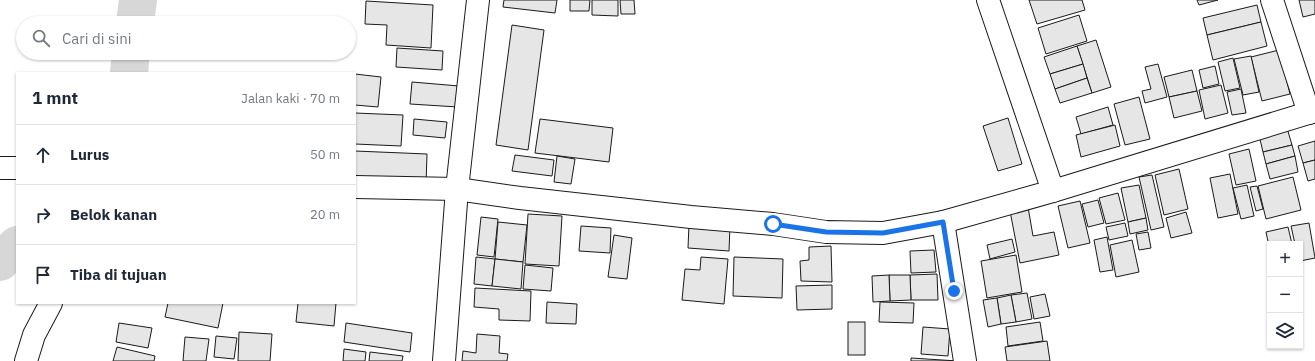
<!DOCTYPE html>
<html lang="id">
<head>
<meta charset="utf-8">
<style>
  :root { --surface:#fff; --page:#f6f6f7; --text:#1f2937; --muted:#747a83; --line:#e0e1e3 }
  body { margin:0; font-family:"IBM Plex Sans",sans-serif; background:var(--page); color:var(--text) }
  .controls { position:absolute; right:12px; bottom:12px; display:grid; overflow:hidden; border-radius:0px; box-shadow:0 1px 3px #0004 }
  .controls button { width:36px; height:36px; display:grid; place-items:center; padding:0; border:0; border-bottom:1px solid var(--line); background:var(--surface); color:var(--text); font:20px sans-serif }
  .stop { position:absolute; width:12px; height:12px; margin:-9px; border:3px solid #1a73e8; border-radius:50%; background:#fff }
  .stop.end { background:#1a73e8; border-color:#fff; box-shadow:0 1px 4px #0008 }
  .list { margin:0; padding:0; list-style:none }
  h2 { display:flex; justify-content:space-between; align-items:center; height:52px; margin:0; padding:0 16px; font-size:17px }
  h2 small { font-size:13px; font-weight:400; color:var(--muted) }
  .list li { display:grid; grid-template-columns:26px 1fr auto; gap:12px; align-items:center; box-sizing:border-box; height:60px; padding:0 16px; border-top:1px solid var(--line) }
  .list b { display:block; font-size:15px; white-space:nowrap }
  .list em { font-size:13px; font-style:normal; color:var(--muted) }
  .icon { flex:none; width:22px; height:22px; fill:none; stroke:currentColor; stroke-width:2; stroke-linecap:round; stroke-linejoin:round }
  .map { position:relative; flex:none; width:1315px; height:361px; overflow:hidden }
  .search { position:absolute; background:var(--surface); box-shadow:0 1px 3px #0004; left:16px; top:16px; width:340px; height:44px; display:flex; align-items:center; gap:10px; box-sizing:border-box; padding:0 14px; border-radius:22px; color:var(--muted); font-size:15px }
  .panel { position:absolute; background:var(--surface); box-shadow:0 1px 3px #0004; left:16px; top:72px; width:340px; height:232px; border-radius:0px }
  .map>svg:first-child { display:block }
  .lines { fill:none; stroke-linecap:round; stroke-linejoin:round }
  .river { stroke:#d7d7d7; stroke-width:38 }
  .building { fill:#e6e6e6; stroke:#1a1a1a }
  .minor-casing { stroke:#1a1a1a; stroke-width:24 }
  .minor { stroke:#fff; stroke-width:22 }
  .route { stroke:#1a73e8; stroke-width:5 }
</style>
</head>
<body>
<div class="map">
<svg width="1315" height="361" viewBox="0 0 1315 361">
  <rect width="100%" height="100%" fill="#fff"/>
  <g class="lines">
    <g class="river">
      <path d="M135,23L138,0"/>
      <path d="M129,73L131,53"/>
      <path d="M0,262L17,245"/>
    </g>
  </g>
  <g class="building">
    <path d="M504,0H557L555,13L503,7Z"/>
    <path d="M570,0H590L589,11H570Z"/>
    <path d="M592,0H618V16L592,15Z"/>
    <path d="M620,0H634L635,14H621Z"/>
    <path d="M1029,0H1082L1085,10L1037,24Z"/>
    <path d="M1197,0H1218L1199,5Z"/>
    <path d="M1299,0H1315V14L1303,17Z"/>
    <path d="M366,1L433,5L431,48L386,45L387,25L365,24Z"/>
    <path d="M1257,5L1261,22L1207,35L1203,18Z"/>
    <path d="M1079,15L1087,41L1046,54L1038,28Z"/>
    <path d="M1261,22L1267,46L1213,60L1207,35Z"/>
    <path d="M512,25L544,30L528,150L496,145Z"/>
    <path d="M1096,40L1111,87L1092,93L1077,46Z"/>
    <path d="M1077,46L1083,64L1050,74L1044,57Z"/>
    <path d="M397,48L443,51L442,70L396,67Z"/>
    <path d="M1279,50L1290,94L1262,101L1251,57Z"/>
    <path d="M1251,56L1259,92L1243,95L1234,59Z"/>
    <path d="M1233,58L1240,88L1225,91L1218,62Z"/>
    <path d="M1083,64L1087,78L1055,89L1050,74Z"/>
    <path d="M1158,64L1167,97L1145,103L1142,91L1151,89L1145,67Z"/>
    <path d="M1215,66L1219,84L1203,88L1199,70Z"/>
    <path d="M1192,70L1197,91L1169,97L1164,77Z"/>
    <path d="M355,74L381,77L378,107L355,105Z"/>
    <path d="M1087,78L1092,93L1060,103L1055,89Z"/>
    <path d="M412,82L459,86L458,107L410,104Z"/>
    <path d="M1221,85L1228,113L1205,119L1199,90Z"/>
    <path d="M1241,89L1246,113L1232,115L1227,92Z"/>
    <path d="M1197,91L1202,111L1174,118L1169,97Z"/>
    <path d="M1139,97L1150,139L1125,145L1114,104Z"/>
    <path d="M1108,107L1113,125L1081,134L1076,117Z"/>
    <path d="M355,113L403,115L401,146L355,144Z"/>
    <path d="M1008,118L1022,164L998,171L983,126Z"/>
    <path d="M414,119L447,122L445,138L413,135Z"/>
    <path d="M540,119L613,128L609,162L535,153Z"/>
    <path d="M1115,125L1120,146L1081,157L1076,135Z"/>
    <path d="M1287,128L1292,145L1263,152L1259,135Z"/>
    <path d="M1315,141V160L1303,163L1298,146Z"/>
    <path d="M1292,145L1295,156L1266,164L1263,152Z"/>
    <path d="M1249,149L1256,181L1236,185L1229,154Z"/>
    <path d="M355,151L427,154L426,185L355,182Z"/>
    <path d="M515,155L554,160L552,176L512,171Z"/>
    <path d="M557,156L575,159L571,184L554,182Z"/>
    <path d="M1295,156L1298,172L1270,179L1266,164Z"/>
    <path d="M1315,160V179L1308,181L1303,163Z"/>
    <path d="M1179,169L1188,209L1164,215L1155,175Z"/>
    <path d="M1230,174L1238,214L1218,218L1210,178Z"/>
    <path d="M1152,175L1164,227L1151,230L1139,177Z"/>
    <path d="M1293,177L1301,210L1266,219L1258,186Z"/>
    <path d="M1139,185L1146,218L1128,222L1121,188Z"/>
    <path d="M1247,185L1254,216L1241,219L1233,188Z"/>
    <path d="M1257,186L1263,209L1256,211L1250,187Z"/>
    <path d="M1118,193L1125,220L1106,224L1099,198Z"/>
    <path d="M1098,200L1104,223L1088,227L1082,204Z"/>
    <path d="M1080,201L1090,243L1068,248L1058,206Z"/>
    <path d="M1028,207L1033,236L1054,232L1059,255L1020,263L1010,211Z"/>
    <path d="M1186,212L1192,233L1171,238L1166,218Z"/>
    <path d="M528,214L562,216L559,266L525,264Z"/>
    <path d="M481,217L498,219L494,257L477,255Z"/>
    <path d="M1146,218L1148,230L1130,234L1128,222Z"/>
    <path d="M498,222L527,225L523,262L495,259Z"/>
    <path d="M1125,223L1128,236L1109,240L1106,227Z"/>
    <path d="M1309,223L1315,258L1300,261V244H1295L1291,226Z"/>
    <path d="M689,224L730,226L729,251L688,248Z"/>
    <path d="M581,226L611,228L610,253L579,251Z"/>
    <path d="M1288,227L1292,244H1270V251L1266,232Z"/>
    <path d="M1148,232L1151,248L1139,250L1136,234Z"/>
    <path d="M614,235L632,238L627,279L608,277Z"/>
    <path d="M1107,237L1113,270L1100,272L1094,240Z"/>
    <path d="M1012,239L1015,252L990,259L987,245Z"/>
    <path d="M1132,240L1139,272L1116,277L1110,245Z"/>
    <path d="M831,246L832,282L801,281L800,261L809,260V247Z"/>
    <path d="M934,250L936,272L911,273L910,251Z"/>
    <path d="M1016,255L1022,292L987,298L981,261Z"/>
    <path d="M476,257L495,259L492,286L474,284Z"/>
    <path d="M701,257L728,259L724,304L682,300L685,269L700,270Z"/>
    <path d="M734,257L783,259L782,298L733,296Z"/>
    <path d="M495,259L523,262L521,289L492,286Z"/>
    <path d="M525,265L553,268L551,291L523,289Z"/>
    <path d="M937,274L938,300H911L910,275Z"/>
    <path d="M889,275H910L911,300L890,301Z"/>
    <path d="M889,275L890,301L873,302L872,276Z"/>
    <path d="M832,285V309L797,310L796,286Z"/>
    <path d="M475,288L531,291L530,321L499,320V309L474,307Z"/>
    <path d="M1027,293L1032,319L1016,322L1011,295Z"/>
    <path d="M1045,294L1050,316L1034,319L1030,297Z"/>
    <path d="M1011,295L1016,322L1001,324L997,298Z"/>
    <path d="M997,298L1001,324L988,327L983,300Z"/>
    <path d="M547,302L577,304L576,324L546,323Z"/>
    <path d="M880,302L914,303L913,323L879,322Z"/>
    <path d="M168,303H223L218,328L165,317Z"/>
    <path d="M298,303H336L334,326L296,322Z"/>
    <rect x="848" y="322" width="17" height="33"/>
    <path d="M1040,322L1043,341L1008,346L1006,327Z"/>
    <path d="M119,323L152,328L148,348L116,342Z"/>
    <path d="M346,323L412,333L410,352L344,342Z"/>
    <path d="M923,327L950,329L948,356L921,354Z"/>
    <path d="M239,332L272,334L270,361H238Z"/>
    <path d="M477,334L500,336L499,353L508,354L507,361H462L463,351L476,353Z"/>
    <path d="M216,336L237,338L234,359L214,357Z"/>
    <path d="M185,337L209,339L206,361H183Z"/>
    <path d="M1047,341L1050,361H1007L1005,347Z"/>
    <path d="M117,347L155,356L154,361H113Z"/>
    <path d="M344,349L366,352L365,361H343Z"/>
    <path d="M370,352L403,356L402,361H369Z"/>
    <path d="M911,358L958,361H911Z"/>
  </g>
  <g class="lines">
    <g class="minor-casing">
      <g id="minor">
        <path d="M988,0L1053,191"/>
        <path d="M1272,0L1309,113"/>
        <path d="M0,168H17"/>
        <path d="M355,187L457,189L520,198L691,217L773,224L826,232L883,233L943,222L1053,191L1315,111"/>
        <path d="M943,222L965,361"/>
        <path d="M26,361L34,335L51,303"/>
        <path d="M444,361L457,189L478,0"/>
      </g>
    </g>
    <use href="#minor" class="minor"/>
  </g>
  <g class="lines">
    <path class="route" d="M773,224L826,232L883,233L943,222L954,291"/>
  </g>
</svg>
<div class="controls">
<button>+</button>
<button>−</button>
<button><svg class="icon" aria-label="layers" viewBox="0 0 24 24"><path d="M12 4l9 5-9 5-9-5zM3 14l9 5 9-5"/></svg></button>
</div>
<div class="stop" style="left:773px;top:224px"></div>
<div class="stop end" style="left:954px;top:291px"></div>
<div class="search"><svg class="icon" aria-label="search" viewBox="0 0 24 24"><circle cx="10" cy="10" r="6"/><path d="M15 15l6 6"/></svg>Cari di sini</div>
<section class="panel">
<h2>1 mnt<small>Jalan kaki · 70 m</small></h2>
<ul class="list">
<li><svg class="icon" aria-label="ahead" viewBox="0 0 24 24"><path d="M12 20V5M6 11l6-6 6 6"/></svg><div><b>Lurus</b></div><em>50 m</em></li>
<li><svg class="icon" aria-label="right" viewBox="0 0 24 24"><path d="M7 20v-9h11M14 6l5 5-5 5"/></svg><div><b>Belok kanan</b></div><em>20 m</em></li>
<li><svg class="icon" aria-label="arrive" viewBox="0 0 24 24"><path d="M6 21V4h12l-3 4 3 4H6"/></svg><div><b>Tiba di tujuan</b></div></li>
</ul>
</section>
</div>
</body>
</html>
